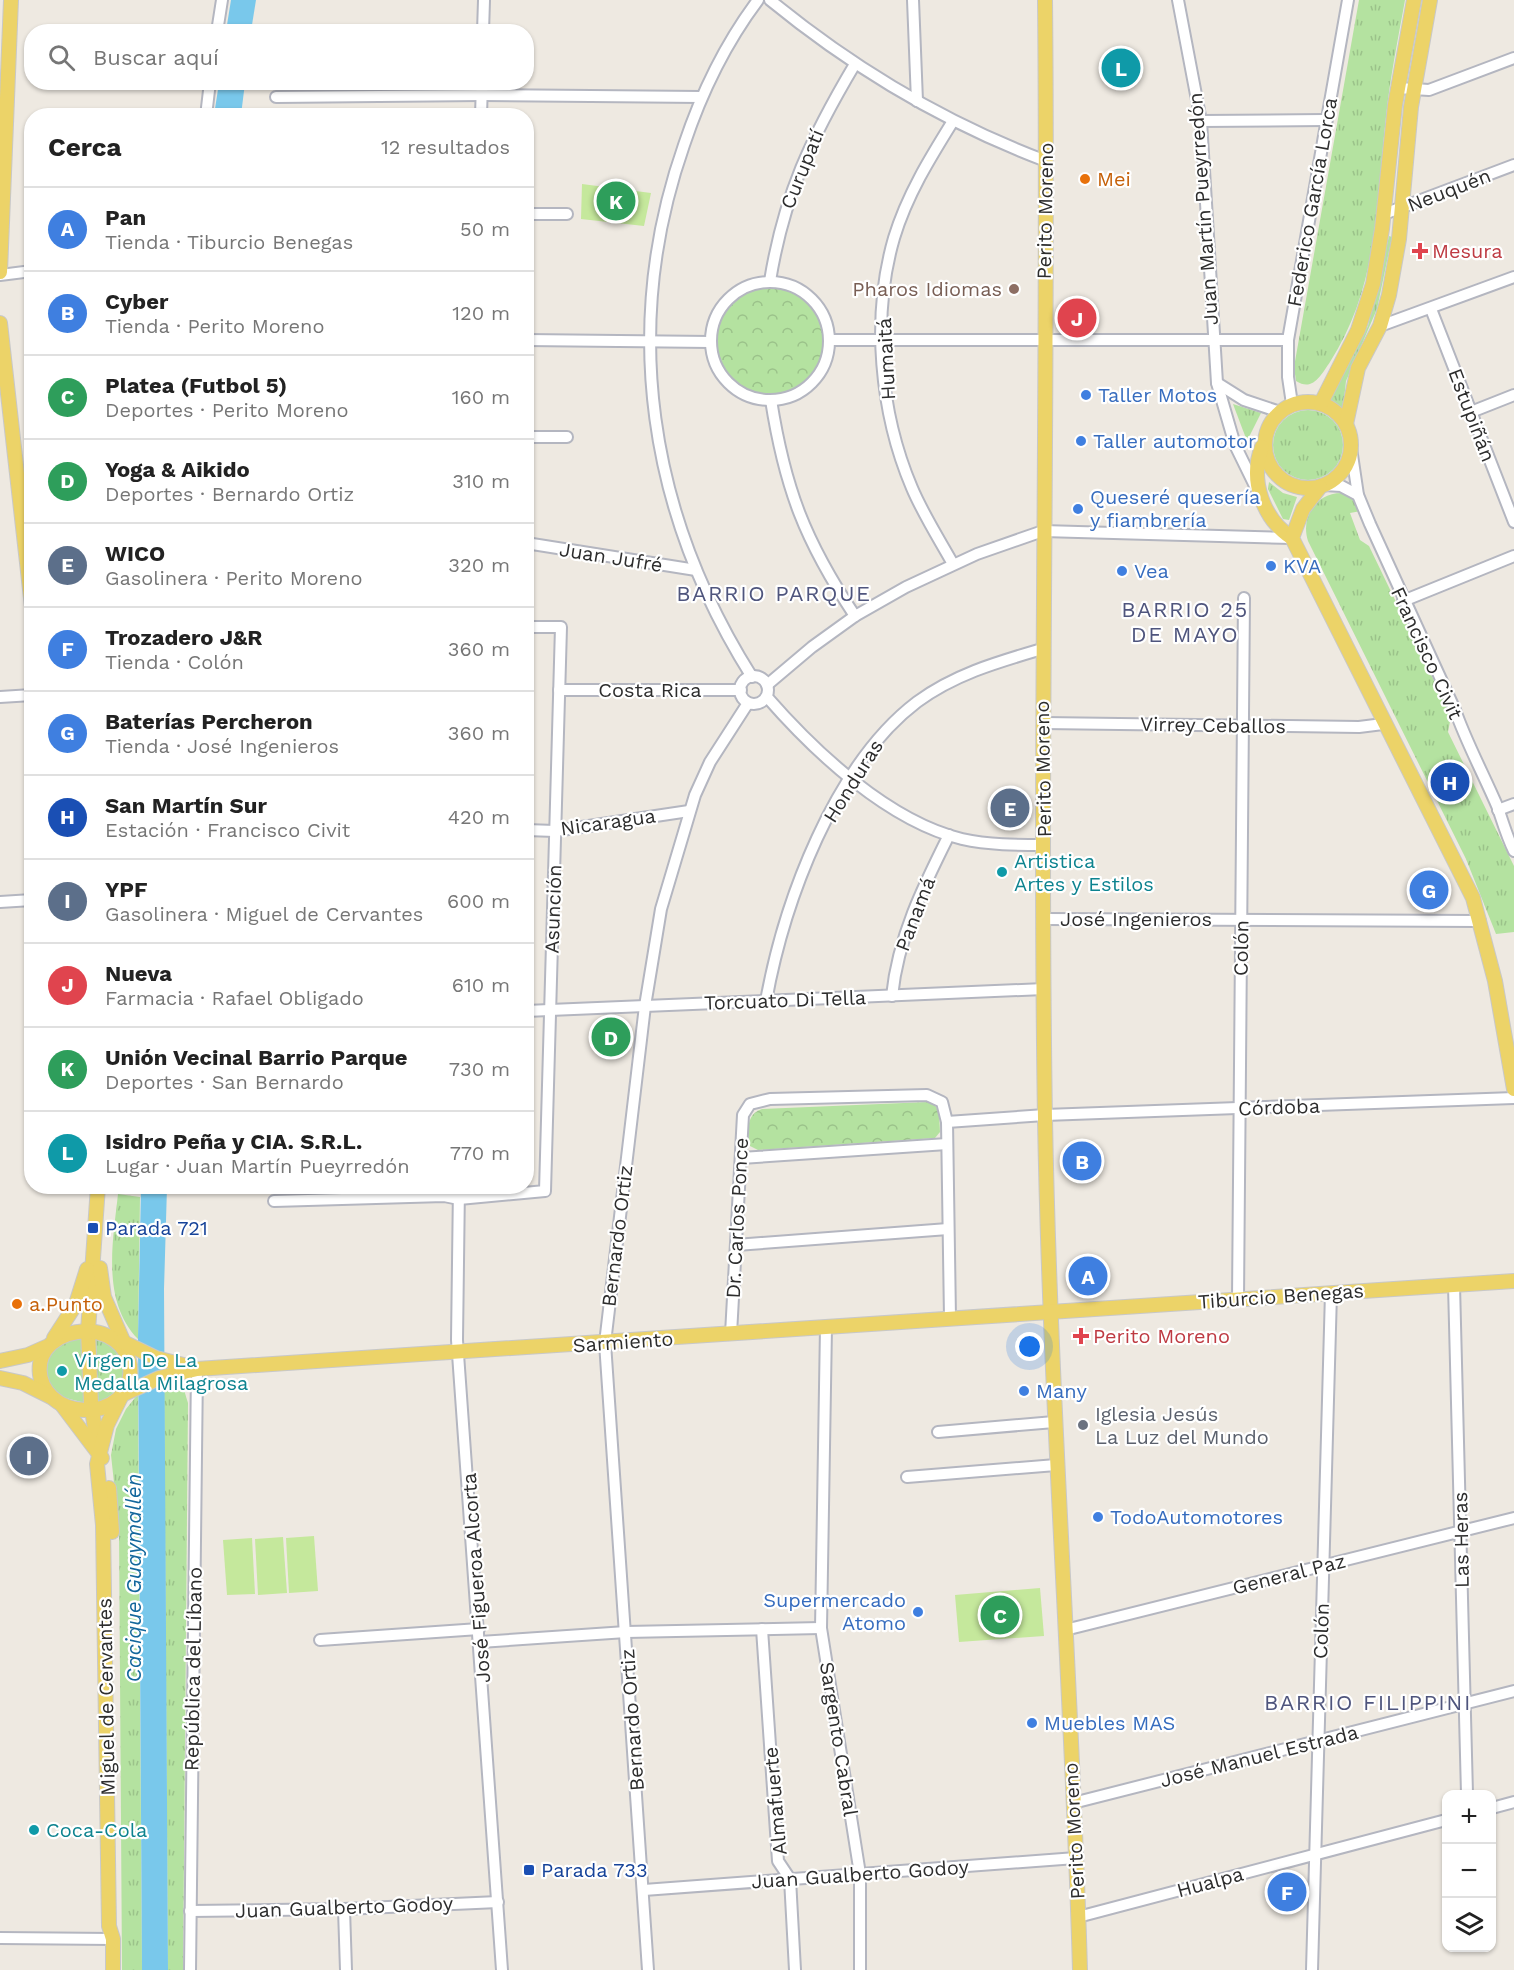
<!DOCTYPE html>
<html lang="es">
<head>
<meta charset="utf-8">
<style>
  :root { --surface:#fff; --page:#f2f2f2; --text:#222; --muted:#767676; --line:#e0e0e0; --accent:#111827 }
  body { margin:0; font-family:"Work Sans",sans-serif; background:var(--page); color:var(--text) }
  .controls { position:absolute; right:18px; bottom:18px; display:grid; overflow:hidden; border-radius:12px; box-shadow:0 2px 4px #0004 }
  .controls button { width:54px; height:54px; display:grid; place-items:center; padding:0; border:0; border-bottom:2px solid var(--line); background:var(--surface); color:var(--text); font:30px sans-serif }
  .you { position:absolute; left:1030px; top:1347px; width:21px; height:21px; margin:-15px; border:4px solid #fff; border-radius:50%; background:#1a73e8; box-shadow:0 0 0 9px #1a73e833 }
  .badge { display:grid; place-items:center; width:39px; height:39px; border-radius:50%; background:var(--accent); color:#fff; font-size:20px; font-weight:700 }
  .pin { position:absolute; translate:-50% -50%; border:3px solid #fff; box-shadow:0 2px 6px #0006 }
  .list { margin:0; padding:0; list-style:none }
  h2 { display:flex; justify-content:space-between; align-items:center; height:78px; margin:0; padding:0 24px; font-size:26px }
  h2 small { font-size:20px; font-weight:400; color:var(--muted) }
  .list li { display:grid; grid-template-columns:39px 1fr auto; gap:18px; align-items:center; box-sizing:border-box; height:84px; padding:0 24px; border-top:2px solid var(--line) }
  .list b { display:block; font-size:22px; white-space:nowrap }
  .list p { margin:0; font-size:20px; white-space:nowrap; color:var(--muted) }
  .list em { font-size:20px; font-style:normal; color:var(--muted) }
  .icon { flex:none; width:33px; height:33px; fill:none; stroke:currentColor; stroke-width:2; stroke-linecap:round; stroke-linejoin:round }
  .map { position:relative; flex:none; width:1514px; height:1970px; overflow:hidden }
  .search { position:absolute; background:var(--surface); box-shadow:0 2px 4px #0004; left:24px; top:24px; width:510px; height:66px; display:flex; align-items:center; gap:15px; box-sizing:border-box; padding:0 21px; border-radius:24px; color:var(--muted); font-size:22px }
  .panel { position:absolute; background:var(--surface); box-shadow:0 2px 4px #0004; left:24px; top:108px; width:510px; height:1086px; border-radius:24px }
  .map>svg:first-child { display:block }
  .grass { fill:url(#grass-tufts) }
  .park { fill:url(#park-crowns) }
  .pitch { fill:#c5e89c }
  .water { fill:#79c8eb }
  .lines { fill:none; stroke-linecap:round; stroke-linejoin:round }
  .minor-casing { stroke:#b4b6c0; stroke-width:14 }
  .major-casing { stroke:#c8c8c8; stroke-width:16 }
  .minor { stroke:#fff; stroke-width:10 }
  .major { stroke:#ecd368; stroke-width:14 }
  .food-dot { fill:#e8710a; stroke:#fff; stroke-width:2 }
  .health-dot { fill:#e0444e; stroke:#fff; stroke-width:2 }
  .education-dot { fill:#8d6e63; stroke:#fff; stroke-width:2 }
  .shop-dot { fill:#3f7fe0; stroke:#fff; stroke-width:2 }
  .culture-dot { fill:#0f9aa8; stroke:#fff; stroke-width:2 }
  .transit-dot { fill:#1a4fb4; stroke:#fff; stroke-width:2 }
  .worship-dot { fill:#6b7280; stroke:#fff; stroke-width:2 }
  .labels { text-anchor:middle; dominant-baseline:central; stroke-width:4.5; stroke-linejoin:round; paint-order:stroke }
  .street-label { font-size:20px; fill:#2d2d2d; stroke:#fff }
  .food-label { font-size:20px; fill:#c56008; stroke:#fff; text-anchor:start }
  .health-label { font-size:20px; fill:#be3a42; stroke:#fff; text-anchor:start }
  .education-label { font-size:20px; fill:#785e54; stroke:#fff; text-anchor:end }
  .shop-label { font-size:20px; fill:#366cbe; stroke:#fff; text-anchor:start }
  .culture-label { font-size:20px; fill:#0d838f; stroke:#fff; text-anchor:start }
  .transit-label { font-size:20px; fill:#164399; stroke:#fff; text-anchor:start }
  .worship-label { font-size:20px; fill:#5b616d; stroke:#fff; text-anchor:start }
  .water-label { font-size:21px; font-style:italic; fill:#13679c; stroke:#fff }
  .quarter-label { font-size:22px; letter-spacing:1.5px; fill:#4f557d; stroke:#fff }
</style>
</head>
<body>
<div class="map">
<svg width="1514" height="1970" viewBox="0 0 1514 1970">
  <defs>
    <pattern id="grass-tufts" width="24" height="20" patternUnits="userSpaceOnUse" patternTransform="scale(1.5)"><rect width="24" height="20" fill="#b4e2a0"/><path d="M3 7l-1-3M5 7V3M7 7l1-3M15 17l-1-3M17 17v-4M19 17l1-3" fill="none" stroke="#9bc28a"/></pattern>
    <pattern id="park-crowns" width="20" height="18" patternUnits="userSpaceOnUse" patternTransform="scale(1.5)"><rect width="20" height="18" fill="#b4e2a0"/><path d="M2 6a3 3 0 1 1 6 0M12 15a3 3 0 1 1 6 0" fill="none" stroke="#9bc28a"/></pattern>
  </defs>
  <rect width="100%" height="100%" fill="#eee9e1"/>
  <g class="grass">
    <path d="M1359,0H1405C1398,39 1390,78 1386,117C1376,205 1379,285 1330,362C1321,375 1313,392 1296,381L1294,367Z"/>
    <path d="M1389,236L1392,237L1377,309L1346,381L1343,408L1324,397L1346,368L1368,326Z"/>
    <path d="M1233,404L1261,413L1247,441Z"/>
    <circle cx="1308" cy="445" r="35"/>
    <path d="M1269,482L1283,493L1297,497L1289,520L1283,519L1268,489Z"/>
    <path d="M1343,493L1352,496L1361,511L1350,513L1360,540L1369,546L1451,716L1448,732L1514,866V932L1496,934L1466,859L1308,541C1300,516 1317,492 1343,493Z"/>
    <path d="M118,1194L140,1197L138,1339C101,1301 113,1241 118,1194Z"/>
    <path d="M81,1337L85,1403L58,1396L47,1380L46,1362L57,1345Z"/>
    <path d="M96,1339C132,1349 134,1389 98,1402Z"/>
    <path d="M169,1381L184,1390L188,1403L183,1970H168L164,1382Z"/>
    <path d="M138,1394L142,1970H122L119,1529L111,1455L116,1429L126,1409Z"/>
  </g>
  <g class="park">
    <circle cx="770" cy="341" r="59"/>
    <path d="M927,1102L935,1105L939,1113L940,1132L935,1138L758,1150L750,1146C747,1131 746,1114 762,1109Z"/>
  </g>
  <g class="pitch">
    <path d="M582,184L651,193L644,226L581,219Z"/>
    <path d="M314,1536L318,1591L289,1593L286,1538Z"/>
    <path d="M283,1537L287,1593L258,1595L255,1539Z"/>
    <path d="M252,1538L255,1594L227,1595L223,1540Z"/>
    <path d="M1040,1588L1044,1636L959,1642L955,1595Z"/>
  </g>
  <g class="water">
    <path d="M231,0H256L251,31H226Z"/>
    <path d="M219,83H245L241,115H214Z"/>
    <path d="M141,1187H167L164,1289L168,1970H142L138,1338Z"/>
  </g>
  <g class="lines">
    <g class="minor-casing">
      <g id="minor">
        <path d="M770,0C853,68 945,123 1046,161"/>
        <path d="M913,0L917,101"/>
        <path d="M1178,0L1201,121L1217,383L1235,445L1257,490"/>
        <path d="M217,32L222,0"/>
        <path d="M483,32L484,0"/>
        <path d="M1398,88L1429,90L1514,58"/>
        <path d="M276,97L482,95L701,97"/>
        <path d="M206,116L210,82"/>
        <path d="M481,116L482,82"/>
        <path d="M1201,121L1325,120"/>
        <path d="M526,214H567"/>
        <path d="M1384,214L1514,165"/>
        <path d="M0,275L32,271"/>
        <path d="M770,281C784,195 811,138 855,64"/>
        <circle cx="770" cy="341" r="59"/>
        <path d="M1431,309L1514,522"/>
        <path d="M1380,326L1514,277"/>
        <path d="M526,340L711,342"/>
        <path d="M829,340H1288"/>
        <path d="M1217,383L1244,400L1280,412"/>
        <path d="M771,400C785,489 805,541 855,616"/>
        <path d="M1292,404L1288,377V340L1348,0"/>
        <path d="M1471,412L1514,395"/>
        <path d="M526,437H567"/>
        <path d="M1351,448L1358,495L1370,524L1455,710C1467,744 1484,775 1498,808C1503,823 1507,837 1514,851"/>
        <path d="M1325,485L1341,486L1358,495"/>
        <path d="M526,543L696,570"/>
        <path d="M953,564C939,539 923,514 912,488C880,413 871,317 894,238C907,195 930,158 953,121"/>
        <path d="M1403,601L1514,556"/>
        <circle cx="754" cy="690" r="14"/>
        <path d="M752,677C649,514 620,328 684,145C701,94 725,44 758,0"/>
        <path d="M767,685L812,647L855,616L906,587L977,554L1043,531L1292,538"/>
        <path d="M559,690H741"/>
        <path d="M0,697L32,695"/>
        <path d="M767,697C815,752 888,821 962,839C989,845 1016,845 1044,845"/>
        <path d="M1043,723L1359,727L1383,724"/>
        <path d="M1498,810L1514,804"/>
        <path d="M526,830L555,831L689,811"/>
        <path d="M0,902L32,900"/>
        <path d="M1044,919L1480,921"/>
        <path d="M892,996C898,937 923,887 949,835"/>
        <path d="M766,1001C784,902 834,765 917,702C955,674 998,662 1042,649"/>
        <path d="M526,1011L1044,989"/>
        <path d="M947,1122L1045,1115L1514,1098"/>
        <path d="M741,1158L947,1144"/>
        <path d="M459,1186L457,1340L502,1970"/>
        <path d="M274,1201L444,1196L459,1199L545,1191L561,627H526"/>
        <path d="M736,1245L948,1229"/>
        <path d="M1454,1285L1467,1794"/>
        <path d="M1238,1299L1244,598"/>
        <path d="M826,1327L821,1628L860,1874V1970"/>
        <path d="M731,1334L743,1115L750,1104L770,1099L927,1095L942,1102L947,1122L950,1318"/>
        <path d="M938,1432L1054,1422"/>
        <path d="M907,1477L1056,1465"/>
        <path d="M762,1629L778,1861L790,1879L795,1970"/>
        <path d="M1065,1630L1514,1518"/>
        <path d="M320,1640L479,1629"/>
        <path d="M480,1642L626,1632L821,1628"/>
        <path d="M1073,1803L1514,1691"/>
        <path d="M1492,1808L1514,1802"/>
        <path d="M644,1890L1076,1858"/>
        <path d="M344,1909L346,1970"/>
        <path d="M190,1911L344,1909L498,1902"/>
        <path d="M1078,1917L1446,1820"/>
        <path d="M0,1938L113,1939"/>
        <path d="M190,1970L197,1369"/>
        <path d="M648,1970L605,1343L645,1006L661,909L695,795L710,762L748,703"/>
        <path d="M1312,1970L1331,1293"/>
      </g>
    </g>
    <g class="major-casing">
      <g id="major">
        <path d="M1045,0C1049,373 1039,746 1045,1119C1050,1403 1072,1686 1080,1970"/>
        <path d="M0,272L11,0"/>
        <path d="M0,323L32,607"/>
        <circle cx="1308" cy="445" r="43"/>
        <path d="M1321,403L1358,330L1373,284L1382,229L1395,105L1414,0"/>
        <path d="M1346,424L1358,368L1380,326L1389,295L1399,239L1411,107L1430,0"/>
        <path d="M1262,447C1249,480 1263,519 1292,538"/>
        <path d="M1320,487L1303,509L1292,538L1473,898L1495,981L1514,1089"/>
        <path d="M98,1186L88,1331L91,1403L98,1449"/>
        <path d="M100,1268L104,1297L124,1343"/>
        <path d="M88,1331C147,1336 143,1411 85,1410C28,1408 20,1333 88,1331Z"/>
        <path d="M54,1338L76,1304L87,1269"/>
        <path d="M121,1341L156,1358L195,1368"/>
        <path d="M0,1361L28,1355L46,1347"/>
        <path d="M0,1378L23,1383L51,1397"/>
        <path d="M124,1394L159,1378L197,1369L1514,1281"/>
        <path d="M62,1405L102,1458"/>
        <path d="M109,1488L112,1532"/>
        <path d="M113,1970V1939L109,1926L103,1525L97,1464L107,1425L121,1397"/>
      </g>
    </g>
    <use href="#minor" class="minor"/>
    <use href="#major" class="major"/>
  </g>
  <g class="food-dot">
    <circle cx="1085" cy="179" r="6"/>
    <circle cx="17" cy="1304" r="6"/>
  </g>
  <g class="health-dot">
    <path d="M1417 242h6v6h6v6h-6v6h-6v-6h-6v-6h6z"/>
    <path d="M1078 1327h6v6h6v6h-6v6h-6v-6h-6v-6h6z"/>
  </g>
  <circle class="education-dot" cx="1014" cy="289" r="6"/>
  <g class="shop-dot">
    <circle cx="1086" cy="395" r="6"/>
    <circle cx="1081" cy="441" r="6"/>
    <circle cx="1078" cy="509" r="6"/>
    <circle cx="1271" cy="566" r="6"/>
    <circle cx="1122" cy="571" r="6"/>
    <circle cx="1024" cy="1391" r="6"/>
    <circle cx="1098" cy="1517" r="6"/>
    <circle cx="918" cy="1612" r="6"/>
    <circle cx="1032" cy="1723" r="6"/>
  </g>
  <g class="culture-dot">
    <circle cx="1002" cy="872" r="6"/>
    <circle cx="62" cy="1371" r="6"/>
    <circle cx="34" cy="1830" r="6"/>
  </g>
  <g class="transit-dot">
    <rect x="87" y="1222" width="12" height="12" rx="3"/>
    <rect x="523" y="1864" width="12" height="12" rx="3"/>
  </g>
  <circle class="worship-dot" cx="1083" cy="1425" r="6"/>
  <g class="labels">
    <g class="street-label">
      <text transform="translate(802 169) rotate(-68)">Curupatí</text>
      <text transform="translate(1449 190) rotate(-21)">Neuquén</text>
      <text transform="translate(1312 202) rotate(-80)">Federico García Lorca</text>
      <text transform="translate(1203 209) rotate(-94)">Juan Martín Pueyrredón</text>
      <text transform="translate(1045 211) rotate(-89)">Perito Moreno</text>
      <text transform="translate(886 359) rotate(-93)">Humaitá</text>
      <text transform="translate(1472 415) rotate(69)">Estupiñán</text>
      <text transform="translate(611 557) rotate(9)">Juan Jufré</text>
      <text transform="translate(1427 653) rotate(65)">Francisco Civit</text>
      <text x="650" y="690">Costa Rica</text>
      <text transform="translate(1213 725) rotate(1)">Virrey Ceballos</text>
      <text transform="translate(1043 769) rotate(-91)">Perito Moreno</text>
      <text transform="translate(853 781) rotate(-58)">Honduras</text>
      <text transform="translate(608 822) rotate(-8)">Nicaragua</text>
      <text transform="translate(553 909) rotate(-88)">Asunción</text>
      <text transform="translate(915 914) rotate(-69)">Panamá</text>
      <text x="1136" y="919">José Ingenieros</text>
      <text transform="translate(1241 948) rotate(-89)">Colón</text>
      <text transform="translate(785 1000) rotate(-2)">Torcuato Di Tella</text>
      <text transform="translate(1279 1107) rotate(-2)">Córdoba</text>
      <text transform="translate(737 1218) rotate(-87)">Dr. Carlos Ponce</text>
      <text transform="translate(617 1236) rotate(-83)">Bernardo Ortiz</text>
      <text transform="translate(1281 1296) rotate(-4)">Tiburcio Benegas</text>
      <text transform="translate(623 1342) rotate(-4)">Sarmiento</text>
      <text transform="translate(1461 1540) rotate(-91)">Las Heras</text>
      <text transform="translate(1289 1574) rotate(-14)">General Paz</text>
      <text transform="translate(476 1578) rotate(-94)">José Figueroa Alcorta</text>
      <text transform="translate(1321 1631) rotate(-88)">Colón</text>
      <text transform="translate(193 1669) rotate(-89)">República del Líbano</text>
      <text transform="translate(106 1697) rotate(-91)">Miguel de Cervantes</text>
      <text transform="translate(632 1720) rotate(-94)">Bernardo Ortiz</text>
      <text transform="translate(839 1739) rotate(81)">Sargento Cabral</text>
      <text transform="translate(1259 1756) rotate(-14)">José Manuel Estrada</text>
      <text transform="translate(775 1801) rotate(-95)">Almafuerte</text>
      <text transform="translate(1074 1831) rotate(-93)">Perito Moreno</text>
      <text transform="translate(860 1874) rotate(-4)">Juan Gualberto Godoy</text>
      <text transform="translate(1210 1882) rotate(-15)">Hualpa</text>
      <text transform="translate(344 1907) rotate(-2)">Juan Gualberto Godoy</text>
    </g>
    <g class="food-label">
      <text x="1097" y="179">Mei</text>
      <text x="29" y="1304">a.Punto</text>
    </g>
    <g class="health-label">
      <text x="1432" y="251">Mesura</text>
      <text x="1093" y="1336">Perito Moreno</text>
    </g>
    <g class="education-label">
      <text x="1002" y="289">Pharos Idiomas</text>
    </g>
    <g class="shop-label">
      <text x="1098" y="395">Taller Motos</text>
      <text x="1093" y="441">Taller automotor</text>
      <text x="1090" y="497">Queseré quesería<tspan x="1090" dy="23">y fiambrería</tspan></text>
      <text x="1283" y="566">KVA</text>
      <text x="1134" y="571">Vea</text>
      <text x="1036" y="1391">Many</text>
      <text x="1110" y="1517">TodoAutomotores</text>
      <text x="906" y="1600" text-anchor="end">Supermercado<tspan x="906" dy="23">Atomo</tspan></text>
      <text x="1044" y="1723">Muebles MAS</text>
    </g>
    <g class="culture-label">
      <text x="1014" y="861">Artistica<tspan x="1014" dy="23">Artes y Estilos</tspan></text>
      <text x="74" y="1360">Virgen De La<tspan x="74" dy="23">Medalla Milagrosa</tspan></text>
      <text x="46" y="1830">Coca-Cola</text>
    </g>
    <g class="transit-label">
      <text x="105" y="1228">Parada 721</text>
      <text x="541" y="1870">Parada 733</text>
    </g>
    <g class="worship-label">
      <text x="1095" y="1414">Iglesia Jesús<tspan x="1095" dy="23">La Luz del Mundo</tspan></text>
    </g>
    <g class="water-label">
      <text transform="translate(133 1578) rotate(-90)">Cacique Guaymallén</text>
    </g>
    <g class="quarter-label">
      <text x="774" y="593">BARRIO PARQUE</text>
      <text x="1185" y="609">BARRIO 25<tspan x="1185" dy="25">DE MAYO</tspan></text>
      <text x="1368" y="1702">BARRIO FILIPPINI</text>
    </g>
  </g>
</svg>
<div class="controls">
<button>+</button>
<button>−</button>
<button><svg class="icon" aria-label="layers" viewBox="0 0 24 24"><path d="M12 4l9 5-9 5-9-5zM3 14l9 5 9-5"/></svg></button>
</div>
<div class="you"></div>
<div class="pin badge" style="left:1088px;top:1276px;background:#3f7fe0">A</div>
<div class="pin badge" style="left:1082px;top:1161px;background:#3f7fe0">B</div>
<div class="pin badge" style="left:1000px;top:1615px;background:#2e9e5b">C</div>
<div class="pin badge" style="left:611px;top:1037px;background:#2e9e5b">D</div>
<div class="pin badge" style="left:1010px;top:808px;background:#5c6f8a">E</div>
<div class="pin badge" style="left:1287px;top:1892px;background:#3f7fe0">F</div>
<div class="pin badge" style="left:1429px;top:890px;background:#3f7fe0">G</div>
<div class="pin badge" style="left:1450px;top:782px;background:#1a4fb4">H</div>
<div class="pin badge" style="left:29px;top:1456px;background:#5c6f8a">I</div>
<div class="pin badge" style="left:1077px;top:318px;background:#e0444e">J</div>
<div class="pin badge" style="left:616px;top:201px;background:#2e9e5b">K</div>
<div class="pin badge" style="left:1121px;top:68px;background:#0f9aa8">L</div>
<div class="search"><svg class="icon" aria-label="search" viewBox="0 0 24 24"><circle cx="10" cy="10" r="6"/><path d="M15 15l6 6"/></svg>Buscar aquí</div>
<section class="panel">
<h2>Cerca<small>12 resultados</small></h2>
<ul class="list">
<li><span class="badge" style="background:#3f7fe0">A</span><div><b>Pan</b><p>Tienda · Tiburcio Benegas</p></div><em>50 m</em></li>
<li><span class="badge" style="background:#3f7fe0">B</span><div><b>Cyber</b><p>Tienda · Perito Moreno</p></div><em>120 m</em></li>
<li><span class="badge" style="background:#2e9e5b">C</span><div><b>Platea (Futbol 5)</b><p>Deportes · Perito Moreno</p></div><em>160 m</em></li>
<li><span class="badge" style="background:#2e9e5b">D</span><div><b>Yoga &amp; Aikido</b><p>Deportes · Bernardo Ortiz</p></div><em>310 m</em></li>
<li><span class="badge" style="background:#5c6f8a">E</span><div><b>WICO</b><p>Gasolinera · Perito Moreno</p></div><em>320 m</em></li>
<li><span class="badge" style="background:#3f7fe0">F</span><div><b>Trozadero J&amp;R</b><p>Tienda · Colón</p></div><em>360 m</em></li>
<li><span class="badge" style="background:#3f7fe0">G</span><div><b>Baterías Percheron</b><p>Tienda · José Ingenieros</p></div><em>360 m</em></li>
<li><span class="badge" style="background:#1a4fb4">H</span><div><b>San Martín Sur</b><p>Estación · Francisco Civit</p></div><em>420 m</em></li>
<li><span class="badge" style="background:#5c6f8a">I</span><div><b>YPF</b><p>Gasolinera · Miguel de Cervantes</p></div><em>600 m</em></li>
<li><span class="badge" style="background:#e0444e">J</span><div><b>Nueva</b><p>Farmacia · Rafael Obligado</p></div><em>610 m</em></li>
<li><span class="badge" style="background:#2e9e5b">K</span><div><b>Unión Vecinal Barrio Parque</b><p>Deportes · San Bernardo</p></div><em>730 m</em></li>
<li><span class="badge" style="background:#0f9aa8">L</span><div><b>Isidro Peña y CIA. S.R.L.</b><p>Lugar · Juan Martín Pueyrredón</p></div><em>770 m</em></li>
</ul>
</section>
</div>
</body>
</html>
